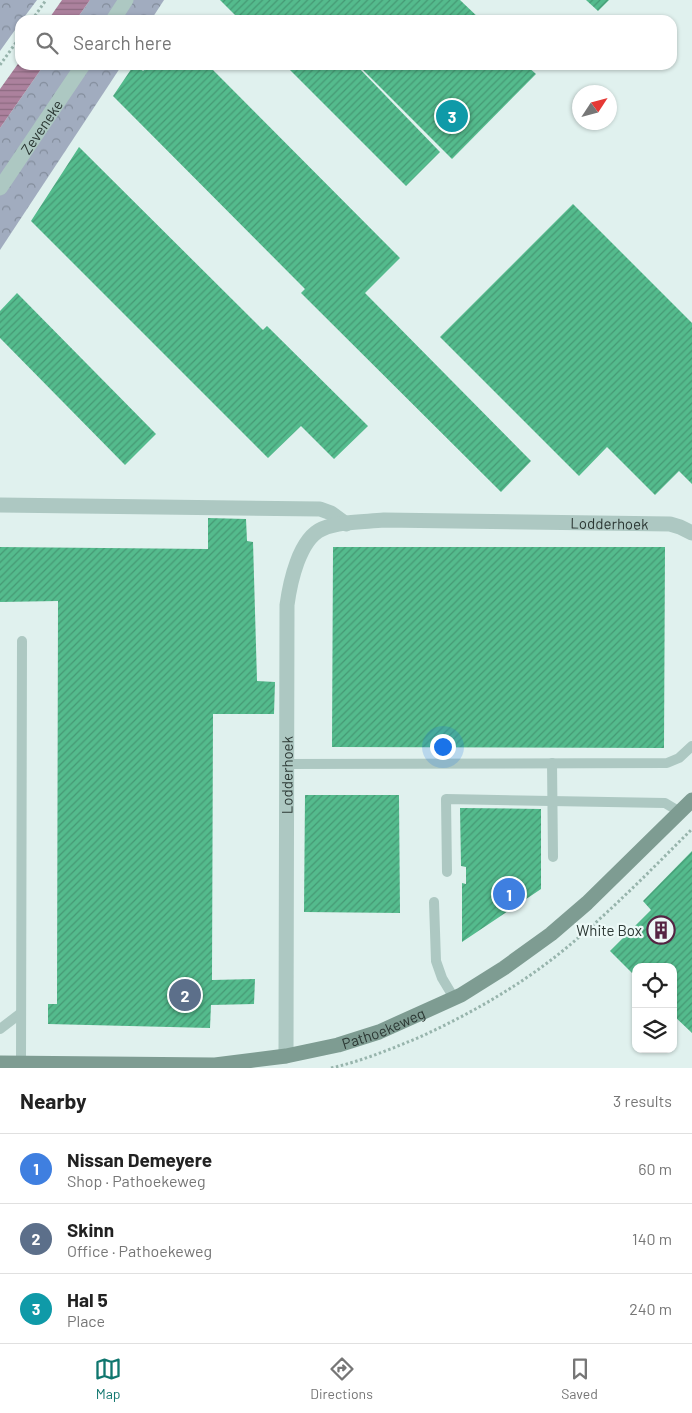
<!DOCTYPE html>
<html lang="en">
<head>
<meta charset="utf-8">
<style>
  :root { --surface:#fff; --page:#f2f2f2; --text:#222; --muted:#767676; --line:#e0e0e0; --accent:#0f766e }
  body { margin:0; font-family:Barlow,sans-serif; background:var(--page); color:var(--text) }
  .controls { position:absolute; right:15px; bottom:15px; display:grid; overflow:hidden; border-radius:10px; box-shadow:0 1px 4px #0004 }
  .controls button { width:45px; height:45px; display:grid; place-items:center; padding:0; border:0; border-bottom:1px solid var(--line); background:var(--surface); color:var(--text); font:25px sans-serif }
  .compass { position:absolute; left:572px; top:85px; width:45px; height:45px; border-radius:50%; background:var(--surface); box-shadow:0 1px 4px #0004; rotate:54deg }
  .you { position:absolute; left:442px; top:746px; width:18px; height:18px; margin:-12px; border:4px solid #fff; border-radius:50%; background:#1a73e8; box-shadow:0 0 0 8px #1a73e833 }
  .badge { display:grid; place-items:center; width:32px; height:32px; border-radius:50%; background:var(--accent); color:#fff; font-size:16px; font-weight:700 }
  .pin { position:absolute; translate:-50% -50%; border:2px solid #fff; box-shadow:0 1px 5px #0006 }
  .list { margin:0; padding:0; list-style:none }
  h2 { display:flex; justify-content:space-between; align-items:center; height:65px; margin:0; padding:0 20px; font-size:21px }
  h2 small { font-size:16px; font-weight:400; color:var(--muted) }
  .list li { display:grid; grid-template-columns:32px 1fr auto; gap:15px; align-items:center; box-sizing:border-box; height:70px; padding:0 20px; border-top:1px solid var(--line) }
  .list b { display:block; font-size:19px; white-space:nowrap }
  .list p { margin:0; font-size:16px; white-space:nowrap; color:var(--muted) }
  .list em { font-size:16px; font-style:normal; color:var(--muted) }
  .icon { flex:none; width:28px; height:28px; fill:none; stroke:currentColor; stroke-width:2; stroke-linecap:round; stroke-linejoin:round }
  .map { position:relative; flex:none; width:692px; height:1068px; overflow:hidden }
  .search { position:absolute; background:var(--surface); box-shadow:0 1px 4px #0004; left:15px; right:15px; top:15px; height:55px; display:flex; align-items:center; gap:12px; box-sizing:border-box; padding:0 18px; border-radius:15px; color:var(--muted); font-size:19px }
  .sheet { height:275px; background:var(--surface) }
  nav { display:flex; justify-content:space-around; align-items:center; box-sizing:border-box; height:70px; border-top:1px solid var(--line); background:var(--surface); font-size:14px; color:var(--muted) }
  nav a { display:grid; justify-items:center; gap:2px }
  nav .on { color:var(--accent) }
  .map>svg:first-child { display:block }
  .forest { fill:url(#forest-crowns) }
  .water { fill:url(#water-rules) }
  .building { fill:url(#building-hatch) }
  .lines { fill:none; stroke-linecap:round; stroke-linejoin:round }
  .path { stroke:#97b4ac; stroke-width:3; stroke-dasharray:2.5 2.5; stroke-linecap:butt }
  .lane { stroke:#adc8c2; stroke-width:10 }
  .street { stroke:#adc8c2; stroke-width:15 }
  .secondary { stroke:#7e9c92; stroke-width:15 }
  .labels { text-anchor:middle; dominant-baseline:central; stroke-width:4.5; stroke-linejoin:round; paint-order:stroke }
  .street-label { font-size:15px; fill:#2b3733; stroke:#ecf9f7 }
  .poi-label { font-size:15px; fill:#2b3733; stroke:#ecf9f7; text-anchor:end }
</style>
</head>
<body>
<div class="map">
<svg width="692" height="1068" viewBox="0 0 692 1068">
  <defs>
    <pattern id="forest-crowns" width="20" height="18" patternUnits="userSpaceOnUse" patternTransform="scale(1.25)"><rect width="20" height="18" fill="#a1acbf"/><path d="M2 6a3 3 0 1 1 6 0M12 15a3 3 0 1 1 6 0" fill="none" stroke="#838d9c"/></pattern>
    <pattern id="water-rules" width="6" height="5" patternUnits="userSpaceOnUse" patternTransform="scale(1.25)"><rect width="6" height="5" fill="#ac819d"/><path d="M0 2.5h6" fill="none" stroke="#8c6a81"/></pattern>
    <pattern id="building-hatch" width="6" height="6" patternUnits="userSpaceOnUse" patternTransform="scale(1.25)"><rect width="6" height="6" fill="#54bb8d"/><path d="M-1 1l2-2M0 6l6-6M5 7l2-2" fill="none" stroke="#469974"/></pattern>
  </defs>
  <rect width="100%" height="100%" fill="#e0f1ee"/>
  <g class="forest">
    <path d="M0,0H37L22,20H20V23L0,51Z"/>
    <path d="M90,0H164L151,20H76Z"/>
    <path d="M44,65H122L0,250V128Z"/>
  </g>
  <g class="water">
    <path d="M62,0H90L76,20H48Z"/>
    <path d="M20,61V65H44L0,128V89Z"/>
  </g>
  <g class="building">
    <path d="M220,0H460L481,20H240Z"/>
    <path d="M586,0H609L598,11Z"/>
    <path d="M134,65H137L143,71L149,65H208L400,258L365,293L531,461L501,492L301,293L305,289L113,96Z"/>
    <path d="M285,65H356L440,152L406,186Z"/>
    <path d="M358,65H526L536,74L452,159Z"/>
    <path d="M79,147L263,330L267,326L368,426L334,459L301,426L268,458L31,221Z"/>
    <path d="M573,204L692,323V484L679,471L655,495L607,447L579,476L440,337Z"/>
    <path d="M17,293L156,434L125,465L0,338V311Z"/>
    <path d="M208,518L246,519L247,541L253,542L257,681L275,682L274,714H213L212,980L255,979L254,1004L211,1005L210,1028L48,1024V1004H57L58,601L0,602V547L208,549Z"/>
    <path d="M333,547H665L664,748L332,747Z"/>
    <path d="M305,795H399L400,913L304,912Z"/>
    <path d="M460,808L541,809V889L462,942V883L466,884V867L461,866Z"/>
    <path d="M692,851V1033L673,1015V967H636V977L610,951L651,910L643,901Z"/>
  </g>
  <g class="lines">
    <g class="path">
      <path d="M32,20L46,0"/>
      <path d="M0,65L20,37"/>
      <path d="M331,1068C362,1061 391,1049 420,1037C472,1013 521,985 565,949C610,912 651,870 692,829"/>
    </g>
    <g class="lane">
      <path d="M552,763L553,857"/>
      <path d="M285,764L667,763L679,758L692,746"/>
      <path d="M447,872L446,799L665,803L680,812"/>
      <path d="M434,902L436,961L442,978L454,998"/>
      <path d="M0,1029L21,1013"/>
      <path d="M21,1063L22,641"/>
    </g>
    <g class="street">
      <path d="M113,20L126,0"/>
      <path id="s1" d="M0,188L83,65"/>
      <path d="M0,505L320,509L331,513L346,524"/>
      <path id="s2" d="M286,1056L287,605C290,583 299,539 322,529C341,521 364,522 384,520L670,524L680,527L692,533"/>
    </g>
    <path class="secondary" id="s3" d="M0,1063L215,1065L286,1056L338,1045L379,1032L461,995L504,968L551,934L587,903L692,800"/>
  </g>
  <defs>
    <g id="building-ring" transform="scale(1.4375)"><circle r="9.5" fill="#ecf9f7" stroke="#552443" stroke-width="1.5"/><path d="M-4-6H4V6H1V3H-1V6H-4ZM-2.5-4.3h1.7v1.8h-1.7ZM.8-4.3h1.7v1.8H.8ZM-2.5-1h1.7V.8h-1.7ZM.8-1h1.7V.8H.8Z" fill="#552443"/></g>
  </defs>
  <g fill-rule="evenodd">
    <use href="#building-ring" x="661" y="930"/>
  </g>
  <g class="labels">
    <g class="street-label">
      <text stroke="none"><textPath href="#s1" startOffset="74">Zeveneke</textPath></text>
      <text stroke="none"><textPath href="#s2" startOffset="826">Lodderhoek</textPath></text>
      <text stroke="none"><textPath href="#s2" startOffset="281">Lodderhoek</textPath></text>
      <text stroke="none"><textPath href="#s3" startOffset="388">Pathoekeweg</textPath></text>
    </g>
    <g class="poi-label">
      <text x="642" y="930">White Box</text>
    </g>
  </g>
</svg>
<div class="controls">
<button><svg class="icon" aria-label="locate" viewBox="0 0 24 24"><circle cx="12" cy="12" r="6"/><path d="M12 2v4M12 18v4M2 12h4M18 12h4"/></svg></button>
<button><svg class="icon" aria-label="layers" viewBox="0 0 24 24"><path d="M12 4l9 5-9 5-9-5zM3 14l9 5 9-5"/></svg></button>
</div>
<svg class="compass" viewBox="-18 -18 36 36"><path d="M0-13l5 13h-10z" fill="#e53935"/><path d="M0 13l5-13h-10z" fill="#767676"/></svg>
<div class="you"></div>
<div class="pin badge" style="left:509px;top:894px;background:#3f7fe0">1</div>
<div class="pin badge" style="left:185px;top:995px;background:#5c6f8a">2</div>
<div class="pin badge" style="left:452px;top:116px;background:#0f9aa8">3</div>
<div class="search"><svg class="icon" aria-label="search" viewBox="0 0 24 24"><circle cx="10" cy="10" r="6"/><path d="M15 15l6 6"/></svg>Search here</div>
</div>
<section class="sheet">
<h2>Nearby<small>3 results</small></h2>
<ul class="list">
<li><span class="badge" style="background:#3f7fe0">1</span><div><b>Nissan Demeyere</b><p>Shop · Pathoekeweg</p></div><em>60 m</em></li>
<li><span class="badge" style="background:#5c6f8a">2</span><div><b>Skinn</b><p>Office · Pathoekeweg</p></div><em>140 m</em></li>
<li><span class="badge" style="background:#0f9aa8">3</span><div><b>Hal 5</b><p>Place</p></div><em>240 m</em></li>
</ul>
</section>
<nav>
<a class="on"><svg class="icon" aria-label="map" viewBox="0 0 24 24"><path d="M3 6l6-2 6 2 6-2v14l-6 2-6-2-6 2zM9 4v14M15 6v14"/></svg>Map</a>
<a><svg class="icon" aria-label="directions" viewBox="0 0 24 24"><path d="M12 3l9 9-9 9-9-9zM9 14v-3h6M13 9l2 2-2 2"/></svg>Directions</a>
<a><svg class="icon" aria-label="saved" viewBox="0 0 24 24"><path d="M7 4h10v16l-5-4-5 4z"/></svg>Saved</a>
</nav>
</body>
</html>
